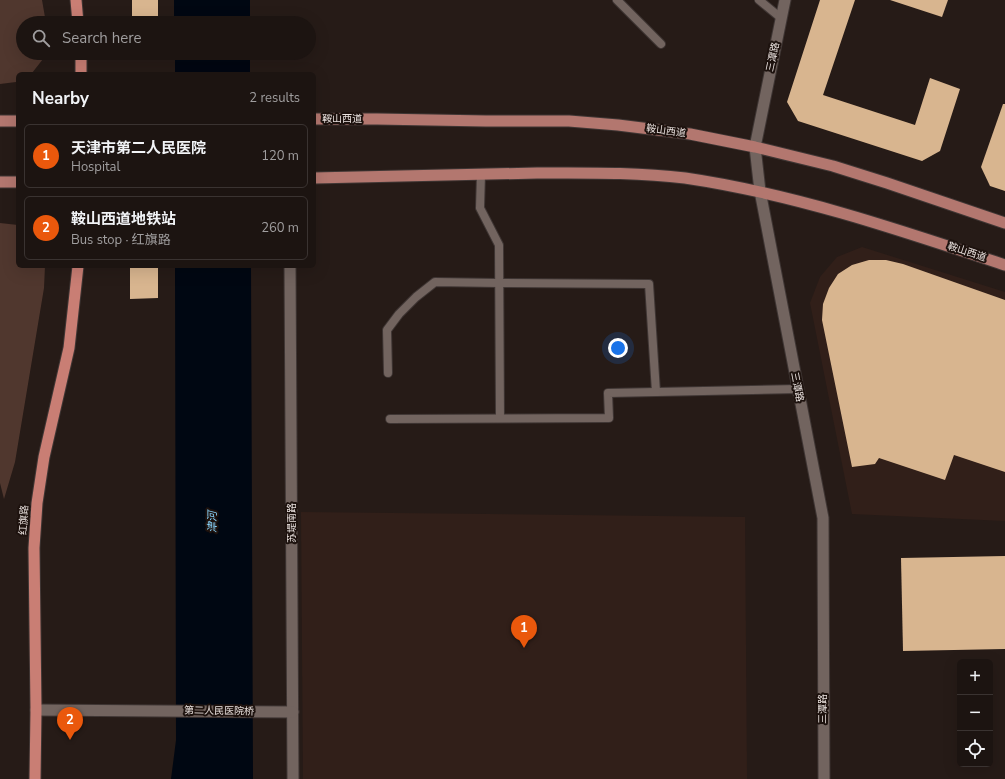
<!DOCTYPE html>
<html lang="en">
<head>
<meta charset="utf-8">
<style>
  :root { --surface:#1c1411; --page:#29211f; --text:#f1f3f6; --muted:#a09e9f; --line:#3a3331; --accent:#ea580c }
  body { margin:0; font-family:"Nunito Sans","Noto Sans SC",sans-serif; background:var(--page); color:var(--text) }
  .controls { position:absolute; right:12px; bottom:12px; display:grid; overflow:hidden; border-radius:6px; box-shadow:0 4px 16px #0002 }
  .controls button { width:36px; height:36px; display:grid; place-items:center; padding:0; border:0; border-bottom:1px solid var(--line); background:var(--surface); color:var(--text); font:20px sans-serif }
  .you { position:absolute; left:618px; top:348px; width:14px; height:14px; margin:-10px; border:3px solid #fff; border-radius:50%; background:#1a73e8; box-shadow:0 0 0 6px #1a73e833 }
  .badge { display:grid; place-items:center; width:26px; height:26px; border-radius:50%; background:var(--accent); color:#fff; font-size:13px; font-weight:700 }
  .pin { position:absolute; translate:-50% -33px; filter:drop-shadow(0 1px 2px #0008) }
  .pin::after { content:''; position:absolute; top:21px; width:14px; height:12px; background:inherit; clip-path:polygon(0 0,100% 0,50% 100%) }
  .list { margin:0; padding:0; list-style:none }
  h2 { display:flex; justify-content:space-between; align-items:center; height:52px; margin:0; padding:0 16px; font-size:17px }
  h2 small { font-size:13px; font-weight:400; color:var(--muted) }
  .list li { display:grid; grid-template-columns:26px 1fr auto; gap:12px; align-items:center; box-sizing:border-box; height:64px; margin:0 8px 8px; padding:0 8px; border:1px solid var(--line); border-radius:6px }
  .list b { display:block; font-size:15px; white-space:nowrap }
  .list p { margin:0; font-size:13px; white-space:nowrap; color:var(--muted) }
  .list em { font-size:13px; font-style:normal; color:var(--muted) }
  .icon { flex:none; width:22px; height:22px; fill:none; stroke:currentColor; stroke-width:2; stroke-linecap:round; stroke-linejoin:round }
  .map { position:relative; flex:none; width:1005px; height:779px; overflow:hidden }
  .search { position:absolute; background:var(--surface); box-shadow:0 4px 16px #0002; left:16px; top:16px; width:300px; height:44px; display:flex; align-items:center; gap:10px; box-sizing:border-box; padding:0 14px; border-radius:22px; color:var(--muted); font-size:15px }
  .panel { position:absolute; background:var(--surface); box-shadow:0 4px 16px #0002; left:16px; top:72px; width:300px; height:196px; border-radius:6px }
  .map>svg:first-child { display:block }
  .built { fill:#311f19 }
  .green { fill:#50372e }
  .water { fill:#000712 }
  .building { fill:#d8b58f }
  .lines { fill:none; stroke-linecap:round; stroke-linejoin:round }
  .service-casing { stroke:#3f3634; stroke-width:10 }
  .minor-casing { stroke:#3f3634; stroke-width:13 }
  .tertiary-casing { stroke:#3f3634; stroke-width:13 }
  .primary-casing { stroke:#3f3634; stroke-width:13 }
  .trunk-casing { stroke:#3f3634; stroke-width:13 }
  .service { stroke:#72645f; stroke-width:8 }
  .minor { stroke:#72645f; stroke-width:11 }
  .tertiary { stroke:#72645f; stroke-width:11 }
  .primary { stroke:#b3776f; stroke-width:11 }
  .trunk { stroke:#c97e74; stroke-width:11 }
  .labels { text-anchor:middle; dominant-baseline:central; stroke-width:4; stroke-linejoin:round; paint-order:stroke }
  .street-label { font-size:10px; fill:#eae2df; stroke:#1d120e }
  .water-label { font-size:11px; font-style:italic; fill:#88d4fd; stroke:#1d120e }
</style>
</head>
<body>
<div class="map">
<svg width="1005" height="779" viewBox="0 0 1005 779">
  <rect width="100%" height="100%" fill="#261b17"/>
  <g class="built">
    <path d="M862,247L1005,292V521L852,514L810,303L820,277L837,257Z"/>
    <path d="M301,512L745,517L747,779H303Z"/>
  </g>
  <g class="green">
    <path d="M0,0H42L46,23H23V53H44L43,59L32,73L30,74H18V81L16,82L0,84Z"/>
    <path d="M0,223L18,225V266H45L44,288L15,462L4,499L0,483Z"/>
  </g>
  <g class="water">
    <rect x="174" y="0" width="76" height="23"/>
    <rect x="175" y="53" width="75" height="21"/>
    <path d="M175,266H251L253,779H171L176,740Z"/>
  </g>
  <g class="building">
    <rect x="132" y="0" width="26" height="23"/>
    <path d="M820,0H855L823,95L915,125L930,78L960,89L940,151L922,161L798,121L787,102Z"/>
    <path d="M890,0H948L942,17Z"/>
    <path d="M1003,104H1005V191L990,186L981,167Z"/>
    <path d="M869,260H886L903,264L1005,300V472L954,455L945,480L879,458L875,464L852,467L822,320L823,304L829,288L838,274L852,265Z"/>
    <path d="M130,266H158V298L130,299Z"/>
    <path d="M1005,556V649L903,651L901,558Z"/>
  </g>
  <g class="lines">
    <g class="service-casing">
      <g id="service">
        <path d="M617,0L661,44"/>
        <path d="M759,0L781,18"/>
        <path d="M481,174L480,208L499,245L500,418"/>
        <path d="M388,373L387,330L399,314L416,297L435,282L499,283L649,284L656,392L798,389"/>
        <path d="M390,419L609,418L608,393L656,392"/>
      </g>
    </g>
    <g class="minor-casing">
      <g id="minor">
        <path d="M290,266L293,779"/>
        <path d="M36,710L293,712"/>
      </g>
    </g>
    <g class="tertiary-casing">
      <path id="tertiary" d="M785,0L755,147L760,191L823,518L824,779"/>
    </g>
    <g class="primary-casing">
      <g id="primary">
        <path d="M314,119H377L486,121H569L618,125L690,134L755,147L833,166L887,183L1005,223"/>
        <path d="M0,121H18"/>
        <path d="M314,178C388,176 462,174 537,173C586,173 636,172 685,178C794,194 900,230 1005,265"/>
        <path d="M0,182H18"/>
      </g>
    </g>
    <g class="trunk-casing">
      <g id="trunk">
        <path d="M76,0L78,23"/>
        <path d="M81,53V74"/>
        <path d="M35,779L36,710L34,548L37,503L44,457L69,348L78,266"/>
      </g>
    </g>
    <use href="#service" class="service"/>
    <use href="#minor" class="minor"/>
    <use href="#tertiary" class="tertiary"/>
    <use href="#primary" class="primary"/>
    <use href="#trunk" class="trunk"/>
  </g>
  <g class="labels">
    <g class="street-label">
      <text transform="translate(773 57) rotate(-78)">三潭路</text>
      <text x="342" y="119">鞍山西道</text>
      <text transform="translate(666 131) rotate(8)">鞍山西道</text>
      <text transform="translate(967 252) rotate(18)">鞍山西道</text>
      <text transform="translate(797 387) rotate(79)">三潭路</text>
      <text transform="translate(24 520) rotate(-86)">红旗路</text>
      <text transform="translate(292 523) rotate(-90)">苏堤南路</text>
      <text transform="translate(823 709) rotate(-90)">三潭路</text>
      <text transform="translate(219 711) rotate(1)">第二人民医院桥</text>
    </g>
    <g class="water-label">
      <text transform="translate(212 522) rotate(-90)">津河</text>
    </g>
  </g>
</svg>
<div class="controls">
<button>+</button>
<button>−</button>
<button><svg class="icon" aria-label="locate" viewBox="0 0 24 24"><circle cx="12" cy="12" r="6"/><path d="M12 2v4M12 18v4M2 12h4M18 12h4"/></svg></button>
</div>
<div class="you"></div>
<div class="pin badge" style="left:524px;top:648px">1</div>
<div class="pin badge" style="left:70px;top:740px">2</div>
<div class="search"><svg class="icon" aria-label="search" viewBox="0 0 24 24"><circle cx="10" cy="10" r="6"/><path d="M15 15l6 6"/></svg>Search here</div>
<section class="panel">
<h2>Nearby<small>2 results</small></h2>
<ul class="list">
<li><span class="badge">1</span><div><b>天津市第二人民医院</b><p>Hospital</p></div><em>120 m</em></li>
<li><span class="badge">2</span><div><b>鞍山西道地铁站</b><p>Bus stop · 红旗路</p></div><em>260 m</em></li>
</ul>
</section>
</div>
</body>
</html>
